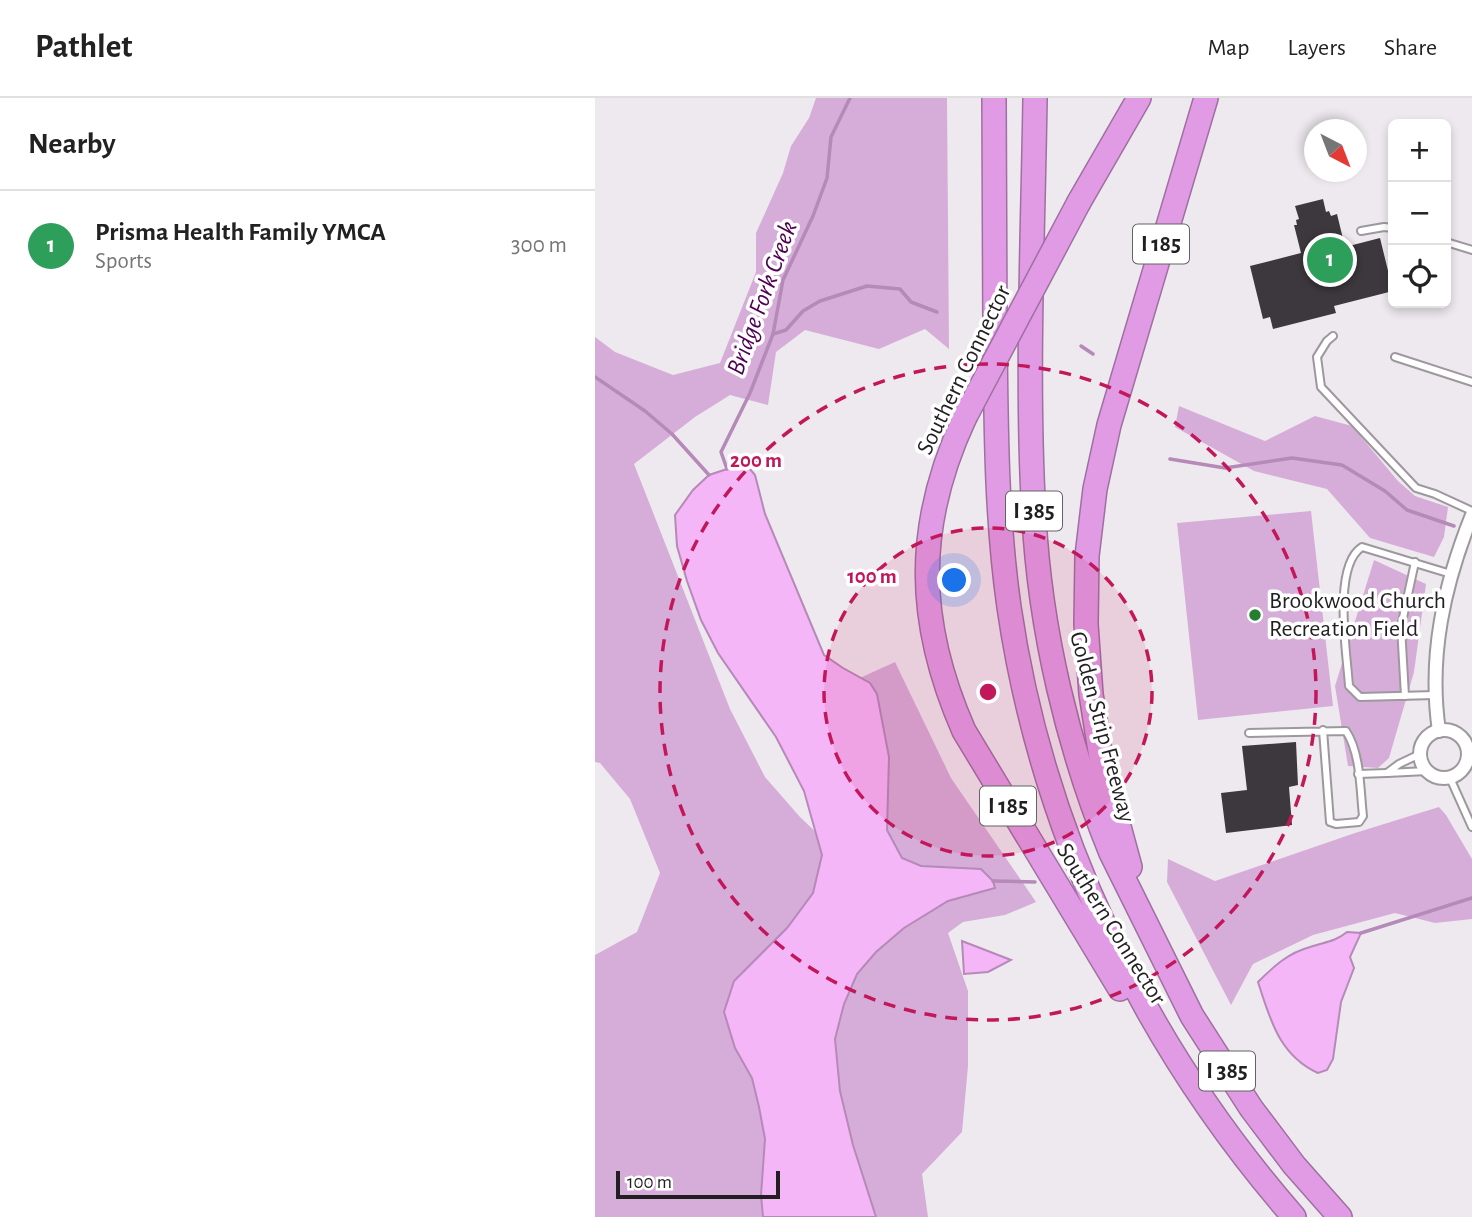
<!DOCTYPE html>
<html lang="en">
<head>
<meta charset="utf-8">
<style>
  :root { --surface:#fff; --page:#f6f6f6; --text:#222; --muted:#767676; --line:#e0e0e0; --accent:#248030 }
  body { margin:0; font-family:"Alegreya Sans",sans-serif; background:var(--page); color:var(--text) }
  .controls { position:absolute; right:21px; top:21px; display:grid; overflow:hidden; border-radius:10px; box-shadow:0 4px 10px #0003 }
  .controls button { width:63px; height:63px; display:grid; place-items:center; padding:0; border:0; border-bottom:2px solid var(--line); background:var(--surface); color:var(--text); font:35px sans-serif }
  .compass { position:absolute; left:709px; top:21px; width:63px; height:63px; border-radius:50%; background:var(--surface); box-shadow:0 4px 10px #0003; rotate:138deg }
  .scale { position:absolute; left:21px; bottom:18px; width:164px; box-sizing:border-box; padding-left:7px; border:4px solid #211f21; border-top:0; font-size:19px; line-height:24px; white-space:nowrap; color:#211f21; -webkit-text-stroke:5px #fff; paint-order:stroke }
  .you { position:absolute; left:360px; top:483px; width:24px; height:24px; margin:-18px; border:5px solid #fff; border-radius:50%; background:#1a73e8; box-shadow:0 0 0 10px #1a73e833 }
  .badge { display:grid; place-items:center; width:46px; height:46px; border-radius:50%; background:var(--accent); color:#fff; font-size:23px; font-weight:700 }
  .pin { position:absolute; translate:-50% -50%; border:4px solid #fff; box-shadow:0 2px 7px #0006 }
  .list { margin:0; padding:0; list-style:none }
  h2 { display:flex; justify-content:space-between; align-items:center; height:91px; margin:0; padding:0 28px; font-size:30px }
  h2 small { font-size:23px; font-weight:400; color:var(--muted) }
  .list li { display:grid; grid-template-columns:46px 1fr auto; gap:21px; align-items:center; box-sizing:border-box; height:112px; padding:0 28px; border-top:2px solid var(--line) }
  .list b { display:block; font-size:26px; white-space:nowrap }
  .list p { margin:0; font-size:23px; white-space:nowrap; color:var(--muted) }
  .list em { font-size:23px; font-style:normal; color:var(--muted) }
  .icon { flex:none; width:38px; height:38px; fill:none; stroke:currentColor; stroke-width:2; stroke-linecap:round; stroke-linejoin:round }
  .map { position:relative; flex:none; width:877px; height:1119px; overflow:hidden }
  header { display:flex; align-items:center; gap:42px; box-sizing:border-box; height:98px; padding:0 35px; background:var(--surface); border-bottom:2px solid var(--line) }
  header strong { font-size:33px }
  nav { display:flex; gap:38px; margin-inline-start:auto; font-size:24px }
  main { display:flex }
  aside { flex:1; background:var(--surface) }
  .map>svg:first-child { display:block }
  .green { fill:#d6add8 }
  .water { fill:#f5b6f8; stroke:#b589b8; stroke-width:2 }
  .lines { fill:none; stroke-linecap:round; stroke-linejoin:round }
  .stream { stroke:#b589b8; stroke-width:3.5 }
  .building { fill:#3d383d }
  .lane-casing { stroke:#9d989d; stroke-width:10 }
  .street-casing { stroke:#9d989d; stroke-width:16 }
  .highway-casing { stroke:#9e70a0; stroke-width:26 }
  .lane { stroke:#fff; stroke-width:6 }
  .street { stroke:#fff; stroke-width:12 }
  .highway { stroke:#e19be4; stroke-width:23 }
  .highway-bridge-casing { stroke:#9e70a0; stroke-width:26; stroke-linecap:butt }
  .highway-bridge { stroke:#e19be4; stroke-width:23 }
  .ring { fill:none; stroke:#c2185b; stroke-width:3.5; stroke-dasharray:12 9 }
  .poi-dot { fill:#248030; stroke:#fff; stroke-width:2.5 }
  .labels { text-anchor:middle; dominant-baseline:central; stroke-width:7; stroke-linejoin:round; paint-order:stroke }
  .shield { fill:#fff; stroke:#646264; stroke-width:2 }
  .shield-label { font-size:23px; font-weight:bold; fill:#211f21 }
  .street-label { font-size:24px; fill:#211f21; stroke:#fff }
  .poi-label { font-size:24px; fill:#211f21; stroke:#fff; text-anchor:start }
  .water-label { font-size:26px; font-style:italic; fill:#4f0054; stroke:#fff }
  .centre { fill:#c2185b; stroke:#fff; stroke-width:3.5 }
  .ring-label { font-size:21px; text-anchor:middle; font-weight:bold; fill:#c2185b; stroke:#fff; stroke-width:7; stroke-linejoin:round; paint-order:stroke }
</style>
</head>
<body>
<header>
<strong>Pathlet</strong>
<nav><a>Map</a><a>Layers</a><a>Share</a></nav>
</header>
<main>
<aside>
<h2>Nearby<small></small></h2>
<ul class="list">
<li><span class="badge" style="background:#2e9e5b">1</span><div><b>Prisma Health Family YMCA</b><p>Sports</p></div><em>300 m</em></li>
</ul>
</aside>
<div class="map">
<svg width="877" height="1119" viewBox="0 0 877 1119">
  <rect width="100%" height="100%" fill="#eee9ee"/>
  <g class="green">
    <path d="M221,0H352L354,251L330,231L284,251L210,232L181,254L173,307L135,297L100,319L39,366L135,611L170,679L205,719L228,741L245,589L300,564L356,680L441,804L410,817L368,824L353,835L373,893V968L367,1034L327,1076L333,1119H0V857L42,834L65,775L35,701L5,665L0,664V239L20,254L78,277L125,265L161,174V135L188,75L196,48L214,20Z"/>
    <path d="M584,308L670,343L720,318L757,328L803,383L820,398L853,409L849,439L839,459L775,440L732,391L659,373L580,329Z"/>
    <path d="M716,413L738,608L603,622L582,425Z"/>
    <path d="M779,462L831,486L819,574L794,660L783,670L753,668L740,588Z"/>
    <path d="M844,709L851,717L877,761V821L840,825L800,815L718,837L658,866L636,907L572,784L573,761L620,783L760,735Z"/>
  </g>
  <g class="water">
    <path d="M154,370L160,377L170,416L229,557L248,570L275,585L282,596L294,659L292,732L307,760L326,768L386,771L398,783L400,790L353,803L309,830L281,854L262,876L249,906L240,941L245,993L258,1047L281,1119H168L166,1097L170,1041L164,1009L157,980L140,950L129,914L139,883L192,830L218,795L227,757L209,693L181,639L123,555L106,522L92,483L82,448L80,417L98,392L114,377L132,371Z"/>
    <path d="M752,834L766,835L755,859L759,870L746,904L738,961L732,972L723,975C684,957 675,921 663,884C679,868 693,855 715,849C729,844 740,844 752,834Z"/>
    <path d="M367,843L416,862L393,874L369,876Z"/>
  </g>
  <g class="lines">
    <g class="stream">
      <path d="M178,236L191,232L208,213L225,203L272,188L305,191L316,204L342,214"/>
      <path d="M486,248L498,256"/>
      <path d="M0,279L50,313L77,336L114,377"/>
      <path d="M575,361L630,370L697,360L747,367L790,393L812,412L859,428"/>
      <path d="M132,371L126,354L155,295L178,236L188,182L218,118L232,80L236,39L255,0"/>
      <path d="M398,783L440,784"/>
      <path d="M766,835L877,800"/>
    </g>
  </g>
  <g class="building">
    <path d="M728,101L731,114L734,113L736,118L742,116L750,149L785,140L798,193L739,208L741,215L678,231L675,219L668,221L655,168L706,155L699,127H702L701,122L704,121L700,108Z"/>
    <path d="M701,644L703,687L694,689L697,727L631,735L626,695L652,692L647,648Z"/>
  </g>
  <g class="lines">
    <g class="lane-casing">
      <g id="lane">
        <path d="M766,133L789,129L798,130"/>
        <path d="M851,144L877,152"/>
        <path d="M738,238L732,243L722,259L726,289L821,390L840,396L877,413"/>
        <path d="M800,259L877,284"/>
        <path d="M840,597L765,599L754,588C752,556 737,468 767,449L856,476"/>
        <path d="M810,598L806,529L820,464"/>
        <path d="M654,635L751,633C766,656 765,692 768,718L764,724L741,726L735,724L728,632"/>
        <path d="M825,656L804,666L792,675L832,673"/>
        <path d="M763,676L792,675"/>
        <path d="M855,680L877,729"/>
      </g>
    </g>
    <g class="street-casing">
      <g id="street">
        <circle cx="849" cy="656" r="24"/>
        <path d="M844,633C833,558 849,487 877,417"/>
      </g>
    </g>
    <g class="highway-casing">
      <g id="highway">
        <path d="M399,0C399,78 400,156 400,234C401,326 401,418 414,509C447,736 549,947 699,1119"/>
        <path d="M440,0C438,138 431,282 439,419C445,532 473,650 516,755L597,918L656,1010L699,1067L745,1119"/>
        <path d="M484,104L544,0"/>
        <path d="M370,319C319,428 321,524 369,633L525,891"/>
        <path d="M535,769L507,666L496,596L491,526L492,458L500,391L514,327L611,0"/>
      </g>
    </g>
    <use href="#lane" class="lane"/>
    <use href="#street" class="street"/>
    <use href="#highway" class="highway"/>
    <g class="highway-bridge-casing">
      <path id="highway-bridge" d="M370,319L484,104"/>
    </g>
    <use href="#highway-bridge" class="highway-bridge"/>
  </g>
  <circle cx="393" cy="594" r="164" fill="#c2185b" fill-opacity=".12"/>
  <g class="ring">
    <circle cx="393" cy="594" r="164"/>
    <circle cx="393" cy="594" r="328"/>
  </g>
  <circle class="poi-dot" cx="660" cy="517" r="7"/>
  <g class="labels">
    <g class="shield">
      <rect x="538" y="126.5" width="56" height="39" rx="5"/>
      <rect x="411" y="393.5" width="56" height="39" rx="5"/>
      <rect x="385" y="688.5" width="56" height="39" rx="5"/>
      <rect x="604" y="953.5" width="56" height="39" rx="5"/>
    </g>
    <g class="shield-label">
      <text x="566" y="146">I 185</text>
      <text x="439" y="413">I 385</text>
      <text x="413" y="708">I 185</text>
      <text x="632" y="973">I 385</text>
    </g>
    <g class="street-label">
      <text transform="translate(369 272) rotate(-64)">Southern Connector</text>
      <text transform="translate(507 629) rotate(75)">Golden Strip Freeway</text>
      <text transform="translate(516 826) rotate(58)">Southern Connector</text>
    </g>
    <g class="poi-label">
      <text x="674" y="503">Brookwood Church<tspan x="674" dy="28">Recreation Field</tspan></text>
    </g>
    <g class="water-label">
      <text transform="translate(167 200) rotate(-70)">Bridge Fork Creek</text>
    </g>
  </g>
  <circle cx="393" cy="594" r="10" class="centre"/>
  <g class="ring-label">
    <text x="161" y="369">200 m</text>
    <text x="277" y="485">100 m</text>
  </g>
</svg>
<div class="controls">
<button>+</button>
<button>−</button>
<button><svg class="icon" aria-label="locate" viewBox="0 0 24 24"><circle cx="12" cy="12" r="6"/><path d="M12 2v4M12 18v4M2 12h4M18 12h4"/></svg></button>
</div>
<svg class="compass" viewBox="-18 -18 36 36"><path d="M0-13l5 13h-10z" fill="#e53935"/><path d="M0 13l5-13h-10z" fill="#767676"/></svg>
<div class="scale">100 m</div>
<div class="you"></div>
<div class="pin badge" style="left:735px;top:162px;background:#2e9e5b">1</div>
</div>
</main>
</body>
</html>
